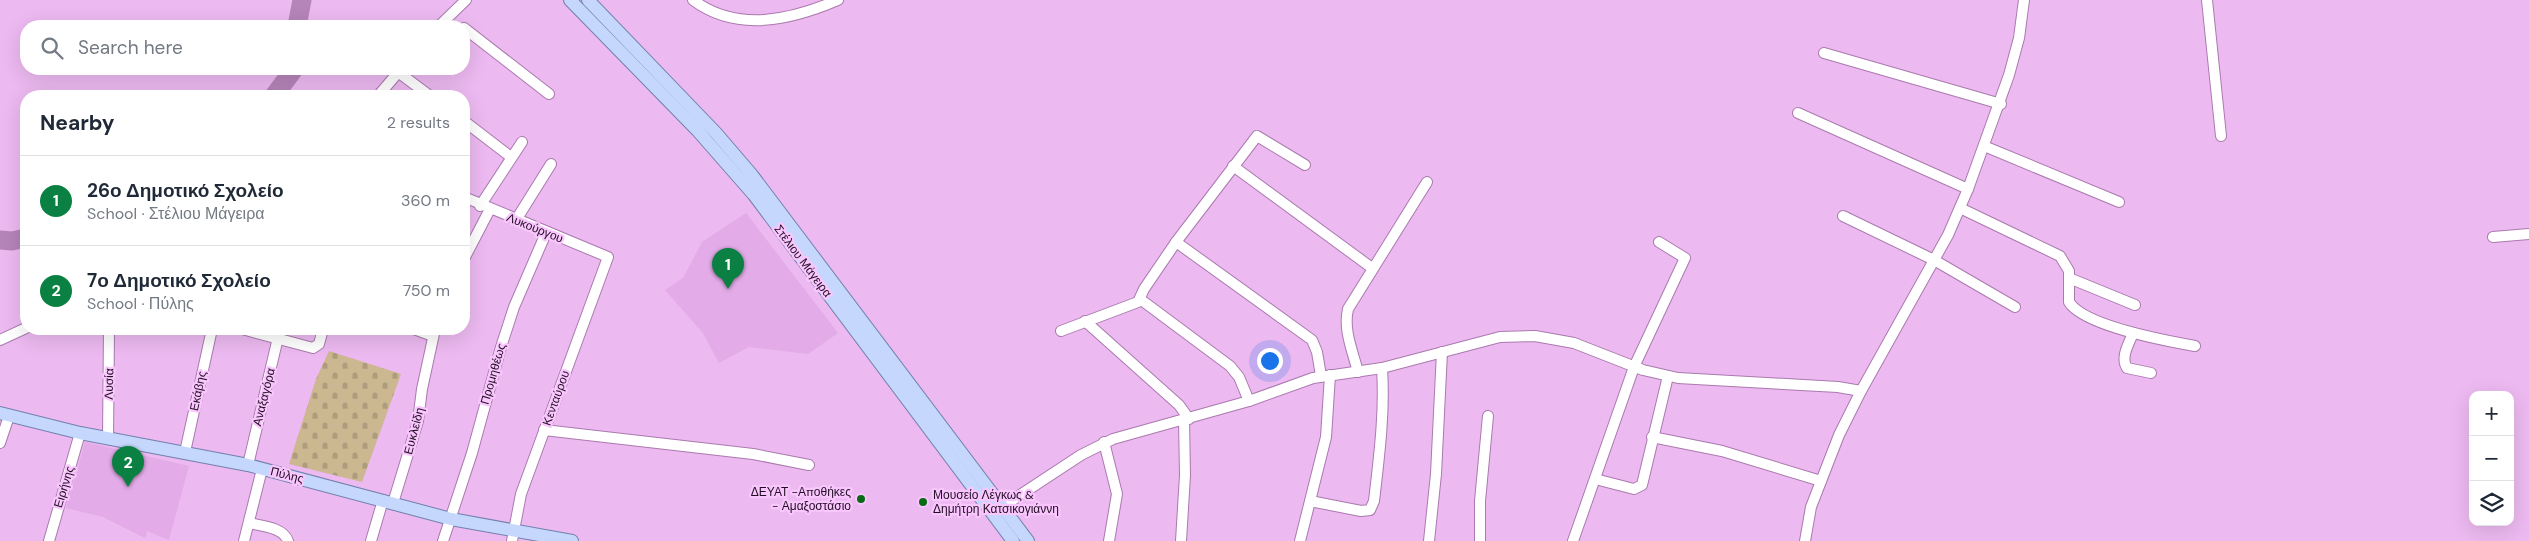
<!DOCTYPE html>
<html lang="en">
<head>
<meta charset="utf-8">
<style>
  :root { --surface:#fff; --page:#f2f2f3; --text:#1f2937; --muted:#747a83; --line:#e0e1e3; --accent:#0b8043 }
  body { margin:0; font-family:"DM Sans",sans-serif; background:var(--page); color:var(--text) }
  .controls { position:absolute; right:15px; bottom:15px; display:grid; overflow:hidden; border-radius:10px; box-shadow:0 5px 20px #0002 }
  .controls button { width:45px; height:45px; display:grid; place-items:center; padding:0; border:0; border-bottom:1px solid var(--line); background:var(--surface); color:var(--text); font:25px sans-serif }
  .you { position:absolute; left:1269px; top:360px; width:18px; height:18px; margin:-12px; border:4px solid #fff; border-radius:50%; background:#1a73e8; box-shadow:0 0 0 8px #1a73e833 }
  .badge { display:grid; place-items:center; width:32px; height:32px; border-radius:50%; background:var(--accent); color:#fff; font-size:16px; font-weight:700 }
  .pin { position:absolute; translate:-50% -41px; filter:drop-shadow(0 1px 2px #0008) }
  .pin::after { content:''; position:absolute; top:26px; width:18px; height:15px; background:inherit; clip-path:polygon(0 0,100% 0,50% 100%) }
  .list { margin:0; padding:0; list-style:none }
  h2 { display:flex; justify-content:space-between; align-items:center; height:65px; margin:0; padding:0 20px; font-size:21px }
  h2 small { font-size:16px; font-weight:400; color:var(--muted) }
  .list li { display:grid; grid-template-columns:32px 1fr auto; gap:15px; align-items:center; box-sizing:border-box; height:90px; padding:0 20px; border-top:1px solid var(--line) }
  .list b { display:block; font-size:19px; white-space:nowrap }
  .list p { margin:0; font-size:16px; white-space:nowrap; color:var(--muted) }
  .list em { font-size:16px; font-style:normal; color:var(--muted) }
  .icon { flex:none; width:28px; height:28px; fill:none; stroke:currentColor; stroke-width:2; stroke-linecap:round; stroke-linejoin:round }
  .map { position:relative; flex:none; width:2529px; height:541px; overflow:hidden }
  .search { position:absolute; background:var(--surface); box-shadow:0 5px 20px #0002; left:20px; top:20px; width:450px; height:55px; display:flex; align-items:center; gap:12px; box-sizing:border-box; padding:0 18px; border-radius:20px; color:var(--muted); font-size:19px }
  .panel { position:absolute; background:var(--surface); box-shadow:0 5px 20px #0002; left:20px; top:90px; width:450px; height:245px; border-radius:20px }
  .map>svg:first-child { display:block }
  .built { fill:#e3abe8 }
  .cemetery { fill:url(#cemetery-stones) }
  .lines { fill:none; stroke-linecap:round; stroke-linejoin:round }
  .river { stroke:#b584b9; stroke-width:19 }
  .minor-casing { stroke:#aa7aae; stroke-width:12 }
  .major-casing { stroke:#7380af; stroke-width:14 }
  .minor { stroke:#fff; stroke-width:10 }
  .major { stroke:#c5d7fc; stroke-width:12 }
  .poi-dot { fill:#086a15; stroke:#fac6fe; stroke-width:2 }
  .labels { text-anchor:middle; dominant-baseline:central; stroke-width:4.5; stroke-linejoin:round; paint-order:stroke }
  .street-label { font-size:12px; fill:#220f23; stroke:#fac6fe }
  .poi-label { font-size:12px; fill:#220f23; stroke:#fac6fe; text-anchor:end }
</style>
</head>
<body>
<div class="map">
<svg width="2529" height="541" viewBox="0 0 2529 541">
  <defs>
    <pattern id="cemetery-stones" width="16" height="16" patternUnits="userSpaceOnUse" patternTransform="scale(1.25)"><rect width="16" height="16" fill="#cbb790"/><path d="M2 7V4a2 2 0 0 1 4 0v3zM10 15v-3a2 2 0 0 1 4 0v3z" fill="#ae9c7c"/></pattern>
  </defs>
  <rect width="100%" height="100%" fill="#ecb9f0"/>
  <g class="built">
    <path d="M746,213L838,333L808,354L749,347L719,363L703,333L665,290L683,278L702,242Z"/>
    <path d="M85,442L189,466L169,540L147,531L145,538L103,517L66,508Z"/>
  </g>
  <path class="cemetery" d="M329,351L401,374L362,482L289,464L316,379Z"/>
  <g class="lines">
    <g class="river">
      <path d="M297,26L302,0"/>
      <path d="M274,96L294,69"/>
      <path d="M0,240L12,241L26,238"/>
    </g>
    <g class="minor-casing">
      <g id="minor">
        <path d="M693,0C737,33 791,20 838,0"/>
        <path d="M2207,0L2221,136"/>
        <path d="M439,26L466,0"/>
        <path d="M464,28L549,94"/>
        <path d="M1824,53L2001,104"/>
        <path d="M398,72L430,96"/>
        <path d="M378,96L401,69"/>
        <path d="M1798,113L1968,189"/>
        <path d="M464,121L511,157"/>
        <path d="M1984,146L2119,202"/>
        <path d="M1233,166L1372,268"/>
        <path d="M464,197L608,257L521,494L512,541"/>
        <path d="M480,206L522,142"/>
        <path d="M1960,208L2060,256L2069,271V302C2084,326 2167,341 2195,346"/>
        <path d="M1843,216L1934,260L2015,307"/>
        <path d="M516,220L551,164"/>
        <path d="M2493,237L2529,234"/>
        <path d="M1176,242L1312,340L1317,352L1321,376"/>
        <path d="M464,259L490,209"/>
        <path d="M2069,278L2135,305"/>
        <path d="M1140,299L1230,366L1239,377L1249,401"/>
        <path d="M1085,321L1179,405L1189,419"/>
        <path d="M242,329L313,348L319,344L323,329"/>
        <path d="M414,329L433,336"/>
        <path d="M1061,331L1138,302L1144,289L1176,242L1257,136L1305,165"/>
        <path d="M2133,333C2129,344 2120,357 2127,368L2151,373"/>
        <path d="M0,340L26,328"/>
        <path d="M1358,372C1353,352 1343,330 1348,309L1427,182"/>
        <path d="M544,430L753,454L809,465"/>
        <path d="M1652,437L1722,451L1821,481"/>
        <path d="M108,439L109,329"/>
        <path d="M1104,442L1117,494L1109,541"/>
        <path d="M0,443L9,416"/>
        <path d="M185,452L212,329"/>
        <path d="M248,465L280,329"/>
        <path d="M1595,479L1634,489L1642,485L1668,376"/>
        <path d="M1310,501L1361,511L1370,510L1374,501C1379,457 1385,413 1382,368"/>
        <path d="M393,503L418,421L422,389L435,329"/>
        <path d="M1002,507L1081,455L1113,439L1249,401L1313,378L1382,368L1500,337L1535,336L1574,343L1643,370L1678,378L1838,387L1861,391"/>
        <path d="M249,523C261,526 283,527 288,541"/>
        <path d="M49,541L80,433"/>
        <path d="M244,541L262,469"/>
        <path d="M371,541L383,500"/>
        <path d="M443,541L472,453L501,347L514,307L546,233"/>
        <path d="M1181,541L1185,475L1184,420"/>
        <path d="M1300,541L1326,437L1330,375"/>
        <path d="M1429,541L1436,474L1442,352"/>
        <path d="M1480,541V501L1488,416"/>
        <path d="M1573,541L1634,367L1685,258L1659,242"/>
        <path d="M1805,541L1811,507L1839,435L1861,391L1948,235L1968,189L2009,75L2019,38L2024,0"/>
      </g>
    </g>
    <g class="major-casing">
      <g id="major">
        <path d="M570,0L697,130L754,195L1013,541"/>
        <path d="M588,0L716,133L752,175L1028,541"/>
        <path d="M0,413L80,433L248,465L451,519L572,541"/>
      </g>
    </g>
    <use href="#minor" class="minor"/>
    <use href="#major" class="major"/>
  </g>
  <g class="poi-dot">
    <circle cx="861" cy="499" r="5"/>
    <circle cx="923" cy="502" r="5"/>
  </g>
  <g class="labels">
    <g class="street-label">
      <text transform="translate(535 228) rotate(22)">Λυκούργου</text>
      <text transform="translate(803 261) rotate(53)">Στέλιου Μάγειρα</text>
      <text transform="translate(493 374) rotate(-74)">Προμηθέως</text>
      <text transform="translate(109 384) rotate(-89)">Λυσία</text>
      <text transform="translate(198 391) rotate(-78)">Εκάβης</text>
      <text transform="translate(264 397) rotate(-76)">Αναξαγόρα</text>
      <text transform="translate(556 398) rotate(-70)">Κενταύρου</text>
      <text transform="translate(414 431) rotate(-75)">Ευκλείδη</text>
      <text transform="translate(287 475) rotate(14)">Πύλης</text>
      <text transform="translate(64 487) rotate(-73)">Ειρήνης</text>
    </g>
    <g class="poi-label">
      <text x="851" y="492">ΔΕΥΑΤ -Αποθήκες<tspan x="851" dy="14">- Αμαξοστάσιο</tspan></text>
      <text x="933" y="495" text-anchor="start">Μουσείο Λέγκως &amp;<tspan x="933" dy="14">Δημήτρη Κατσικογιάννη</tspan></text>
    </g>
  </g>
</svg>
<div class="controls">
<button>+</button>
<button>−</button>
<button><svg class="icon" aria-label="layers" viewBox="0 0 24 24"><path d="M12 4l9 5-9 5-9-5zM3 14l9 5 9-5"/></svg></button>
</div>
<div class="you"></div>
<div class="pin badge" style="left:728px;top:289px">1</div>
<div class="pin badge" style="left:128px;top:487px">2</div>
<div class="search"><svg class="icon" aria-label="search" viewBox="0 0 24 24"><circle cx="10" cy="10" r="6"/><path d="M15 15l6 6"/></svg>Search here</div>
<section class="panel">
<h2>Nearby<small>2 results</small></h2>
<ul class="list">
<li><span class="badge">1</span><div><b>26ο Δημοτικό Σχολείο</b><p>School · Στέλιου Μάγειρα</p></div><em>360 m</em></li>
<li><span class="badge">2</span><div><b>7ο Δημοτικό Σχολείο</b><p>School · Πύλης</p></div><em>750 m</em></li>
</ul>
</section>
</div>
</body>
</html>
